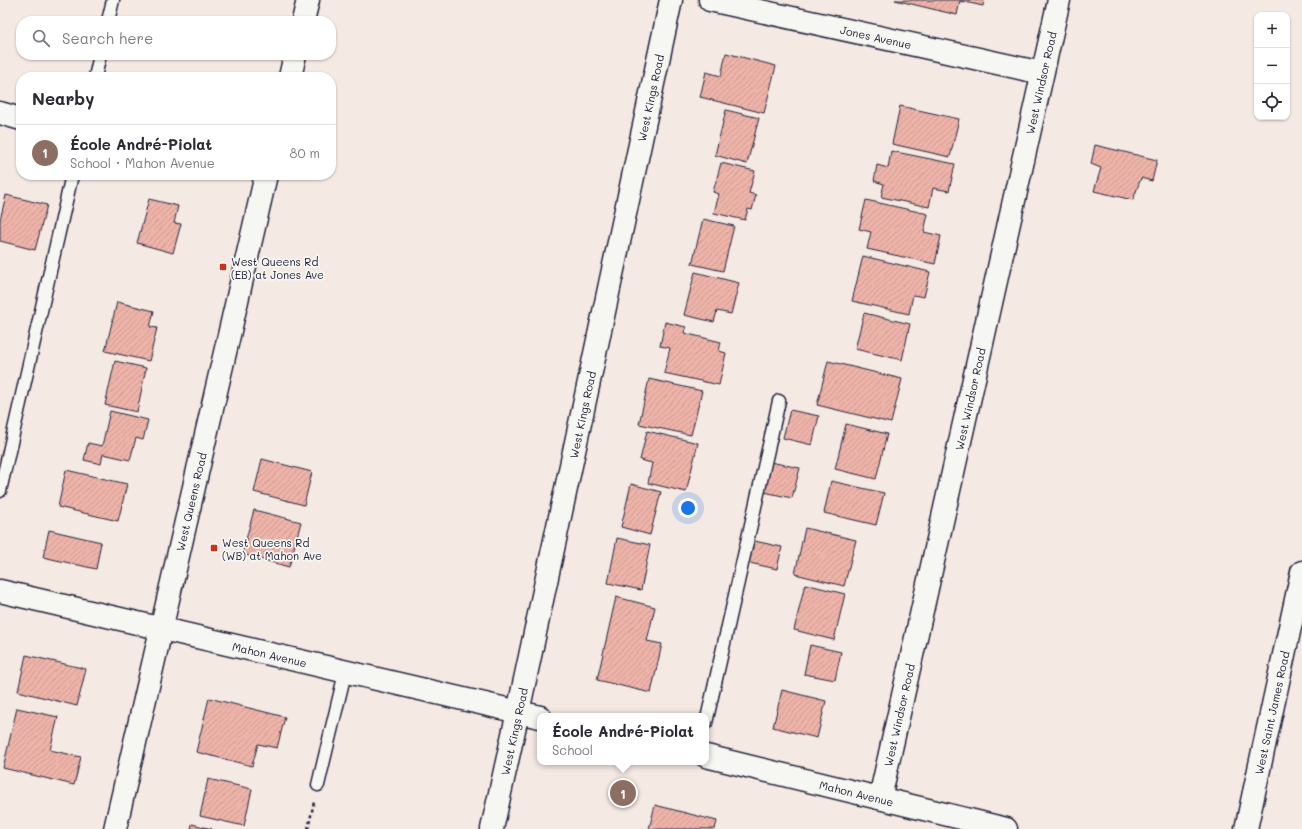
<!DOCTYPE html>
<html lang="en">
<head>
<meta charset="utf-8">
<style>
  :root { --surface:#fff; --page:#f2f2f3; --text:#2b2b33; --muted:#7c7c81; --line:#e1e1e2; --accent:#111827 }
  body { margin:0; font-family:Mali,sans-serif; background:var(--page); color:var(--text) }
  .controls { position:absolute; right:12px; top:12px; display:grid; overflow:hidden; border-radius:8px; box-shadow:0 1px 3px #0004 }
  .controls button { width:36px; height:36px; display:grid; place-items:center; padding:0; border:0; border-bottom:1px solid var(--line); background:var(--surface); color:var(--text); font:20px sans-serif }
  .you { position:absolute; left:688px; top:508px; width:14px; height:14px; margin:-10px; border:3px solid #fff; border-radius:50%; background:#1a73e8; box-shadow:0 0 0 6px #1a73e833 }
  .badge { display:grid; place-items:center; width:26px; height:26px; border-radius:50%; background:var(--accent); color:#fff; font-size:13px; font-weight:700 }
  .pin { position:absolute; translate:-50% -50%; border:2px solid #fff; box-shadow:0 1px 4px #0006 }
  .popup { position:absolute; left:537px; top:713px; width:172px; height:52px; box-sizing:border-box; display:grid; place-content:center; border-radius:8px; background:var(--surface); filter:drop-shadow(0 1px 3px #0005); font-size:13px; white-space:nowrap; color:var(--muted) }
  .popup b { font-size:15px; color:var(--text) }
  .popup::after { content:''; position:absolute; left:50%; top:100%; margin-left:-8px; border:8px solid transparent; border-top-color:var(--surface) }
  .list { margin:0; padding:0; list-style:none }
  h2 { display:flex; justify-content:space-between; align-items:center; height:52px; margin:0; padding:0 16px; font-size:17px }
  h2 small { font-size:13px; font-weight:400; color:var(--muted) }
  .list li { display:grid; grid-template-columns:26px 1fr auto; gap:12px; align-items:center; box-sizing:border-box; height:56px; padding:0 16px; border-top:1px solid var(--line) }
  .list b { display:block; font-size:15px; white-space:nowrap }
  .list p { margin:0; font-size:13px; white-space:nowrap; color:var(--muted) }
  .list em { font-size:13px; font-style:normal; color:var(--muted) }
  .icon { flex:none; width:22px; height:22px; fill:none; stroke:currentColor; stroke-width:2; stroke-linecap:round; stroke-linejoin:round }
  .map { position:relative; flex:none; width:1302px; height:829px; overflow:hidden }
  .search { position:absolute; background:var(--surface); box-shadow:0 1px 3px #0004; left:16px; top:16px; width:320px; height:44px; display:flex; align-items:center; gap:10px; box-sizing:border-box; padding:0 14px; border-radius:16px; color:var(--muted); font-size:15px }
  .panel { position:absolute; background:var(--surface); box-shadow:0 1px 3px #0004; left:16px; top:72px; width:320px; height:108px; border-radius:16px }
  .map>svg:first-child { display:block }
  .building { fill:url(#building-hatch); stroke:#22223b }
  .lines { fill:none; stroke-linecap:round; stroke-linejoin:round }
  .lane-casing { stroke:#22223b; stroke-width:15 }
  .street-casing { stroke:#22223b; stroke-width:25 }
  .secondary-casing { stroke:#22223b; stroke-width:25 }
  .path { stroke:#22223b; stroke-width:2.5; stroke-dasharray:3 3; stroke-linecap:butt }
  .lane { stroke:#f6f6f2; stroke-width:12 }
  .street { stroke:#f6f6f2; stroke-width:22 }
  .secondary { stroke:#f6f6f2; stroke-width:22 }
  .poi-dot { fill:#c8321e; stroke:#f6f6f2; stroke-width:1.5 }
  .labels { text-anchor:middle; dominant-baseline:central; stroke-width:3.5; stroke-linejoin:round; paint-order:stroke }
  .street-label { font-size:11px; fill:#22223b; stroke:#f6f6f2 }
  .poi-label { font-size:11px; fill:#22223b; stroke:#f6f6f2; text-anchor:start }
</style>
</head>
<body>
<div class="map">
<svg width="1302" height="829" viewBox="0 0 1302 829">
  <defs>
    <pattern id="building-hatch" width="6" height="6" patternUnits="userSpaceOnUse"><rect width="6" height="6" fill="#eeb3a9"/><path d="M-1 1l2-2M0 6l6-6M5 7l2-2" fill="none" stroke="#cc9a92"/></pattern>
  </defs>
  <rect width="100%" height="100%" fill="#f4e9e3"/>
  <filter id="ink" filterUnits="userSpaceOnUse"><feTurbulence type="fractalNoise" baseFrequency=".025" numOctaves="2"/><feDisplacementMap in="SourceGraphic" scale="8" xChannelSelector="R" yChannelSelector="G"/><feConvolveMatrix kernelMatrix="1 2 1 2 8 2 1 2 1" color-interpolation-filters="sRGB"/></filter>
  <g filter="url(#ink)">
    <g class="building">
      <path d="M895,0H984L983,6L960,1L957,15Z"/>
      <path d="M726,53L776,66L764,113L700,97L706,72L721,76Z"/>
      <path d="M900,106L959,119L950,157L892,144Z"/>
      <path d="M726,110L759,118L747,164L715,155Z"/>
      <path d="M1095,145L1157,160L1152,181L1141,178L1133,200L1094,191L1101,168L1091,164Z"/>
      <path d="M891,151L955,164L949,191L933,188L929,207L881,197L884,184L874,181L877,165L888,168Z"/>
      <path d="M721,163L755,171L749,193L756,195L752,210L748,209L745,220L714,213L719,194L713,192Z"/>
      <path d="M6,195L47,205L35,250L0,241V220Z"/>
      <path d="M149,199L178,206L174,223L181,224L173,253L137,243Z"/>
      <path d="M866,200L928,214L924,232L941,236L935,264L867,249L871,232L859,229Z"/>
      <path d="M703,219L734,226L723,271L692,264Z"/>
      <path d="M863,256L930,272L924,297L913,295L909,314L852,301Z"/>
      <path d="M695,272L739,283L731,314L717,311L714,322L684,315Z"/>
      <path d="M117,302L154,311L150,327L157,328L149,361L105,351Z"/>
      <path d="M864,313L910,324L902,360L855,349Z"/>
      <path d="M665,322L686,327L684,333L721,342L719,351L726,353L719,385L664,373L670,348L660,346Z"/>
      <path d="M115,361L146,368L137,412L105,405Z"/>
      <path d="M828,361L902,379L891,423L817,405Z"/>
      <path d="M649,379L702,391L691,435L639,424Z"/>
      <path d="M790,410L819,416L812,445L783,438Z"/>
      <path d="M110,411L148,420L143,440L136,438L130,460L103,454L101,464L84,460L88,443L102,446Z"/>
      <path d="M846,424L887,434L876,479L835,469Z"/>
      <path d="M647,431L698,443L686,492L648,483L652,463L640,460Z"/>
      <path d="M262,459L312,472L304,505L254,492Z"/>
      <path d="M770,462L800,468L792,498L764,492Z"/>
      <path d="M66,470L127,484L118,521L58,507Z"/>
      <path d="M831,481L884,493L876,525L824,513Z"/>
      <path d="M631,484L661,492L650,535L621,527Z"/>
      <path d="M254,510L301,522L289,567L242,554Z"/>
      <path d="M805,528L856,540L844,586L795,574Z"/>
      <path d="M49,530L101,542L96,569L43,557Z"/>
      <path d="M617,538L650,545L641,590L608,583Z"/>
      <path d="M750,540L782,547L777,569L745,562Z"/>
      <path d="M805,584L845,594L834,640L794,630Z"/>
      <path d="M616,597L655,607L647,641L662,644L651,693L597,680Z"/>
      <path d="M810,645L841,652L835,680L804,674Z"/>
      <path d="M26,655L86,669L77,706L18,691Z"/>
      <path d="M782,690L826,701L817,738L773,727Z"/>
      <path d="M209,698L285,717L277,748L258,744L252,766L196,752Z"/>
      <path d="M17,708L58,717L50,750L81,757L74,785L3,768Z"/>
      <path d="M208,779L252,789L244,826L200,816Z"/>
      <path d="M655,805L717,821L715,829H649Z"/>
      <path d="M192,824L212,829H191Z"/>
    </g>
    <g class="lines">
      <g class="lane-casing">
        <g id="lane">
          <path d="M108,21L113,0"/>
          <path d="M95,77L100,55"/>
          <path d="M0,491L72,175"/>
          <path d="M706,723L779,401"/>
          <path d="M318,785L345,673"/>
        </g>
      </g>
      <g class="street-casing">
        <g id="street">
          <path id="s1" d="M710,0L1042,73"/>
          <path d="M0,113L21,119"/>
          <path id="s2" d="M0,591L540,717"/>
          <path id="s3" d="M706,756L1006,829"/>
          <path id="s4" d="M880,798L1059,0"/>
          <path id="s5" d="M492,829L518,712L671,0"/>
          <path id="s6" d="M1246,829L1302,572"/>
        </g>
      </g>
      <g class="secondary-casing">
        <g id="secondary">
          <path d="M303,21L308,0"/>
          <path d="M290,77L295,55"/>
          <path id="s7" d="M115,829L266,175"/>
        </g>
      </g>
      <path class="path" d="M308,829L314,802"/>
      <use href="#lane" class="lane"/>
      <use href="#street" class="street"/>
      <use href="#secondary" class="secondary"/>
    </g>
  </g>
  <g class="poi-dot">
    <rect x="219" y="263" width="8" height="8" rx="2"/>
    <rect x="210" y="544" width="8" height="8" rx="2"/>
  </g>
  <g class="labels">
    <g class="street-label">
      <text stroke="none"><textPath href="#s1" startOffset="170">Jones Avenue</textPath></text>
      <text stroke="none"><textPath href="#s4" startOffset="733">West Windsor Road</textPath></text>
      <text stroke="none"><textPath href="#s5" startOffset="748">West Kings Road</textPath></text>
      <text stroke="none"><textPath href="#s4" startOffset="409">West Windsor Road</textPath></text>
      <text stroke="none"><textPath href="#s5" startOffset="424">West Kings Road</textPath></text>
      <text stroke="none"><textPath href="#s7" startOffset="336">West Queens Road</textPath></text>
      <text stroke="none"><textPath href="#s2" startOffset="277">Mahon Avenue</textPath></text>
      <text stroke="none"><textPath href="#s6" startOffset="119">West Saint James Road</textPath></text>
      <text stroke="none"><textPath href="#s4" startOffset="85">West Windsor Road</textPath></text>
      <text stroke="none"><textPath href="#s5" startOffset="100">West Kings Road</textPath></text>
      <text stroke="none"><textPath href="#s3" startOffset="155">Mahon Avenue</textPath></text>
    </g>
    <g class="poi-label">
      <text x="231" y="261">West Queens Rd<tspan x="231" dy="13">(EB) at Jones Ave</tspan></text>
      <text x="222" y="542">West Queens Rd<tspan x="222" dy="13">(WB) at Mahon Ave</tspan></text>
    </g>
  </g>
</svg>
<div class="controls">
<button>+</button>
<button>−</button>
<button><svg class="icon" aria-label="locate" viewBox="0 0 24 24"><circle cx="12" cy="12" r="6"/><path d="M12 2v4M12 18v4M2 12h4M18 12h4"/></svg></button>
</div>
<div class="you"></div>
<div class="pin badge" style="left:623px;top:793px;background:#8d6e63">1</div>
<div class="popup"><b>École André-Piolat</b>School</div>
<div class="search"><svg class="icon" aria-label="search" viewBox="0 0 24 24"><circle cx="10" cy="10" r="6"/><path d="M15 15l6 6"/></svg>Search here</div>
<section class="panel">
<h2>Nearby<small></small></h2>
<ul class="list">
<li><span class="badge" style="background:#8d6e63">1</span><div><b>École André-Piolat</b><p>School · Mahon Avenue</p></div><em>80 m</em></li>
</ul>
</section>
</div>
</body>
</html>
